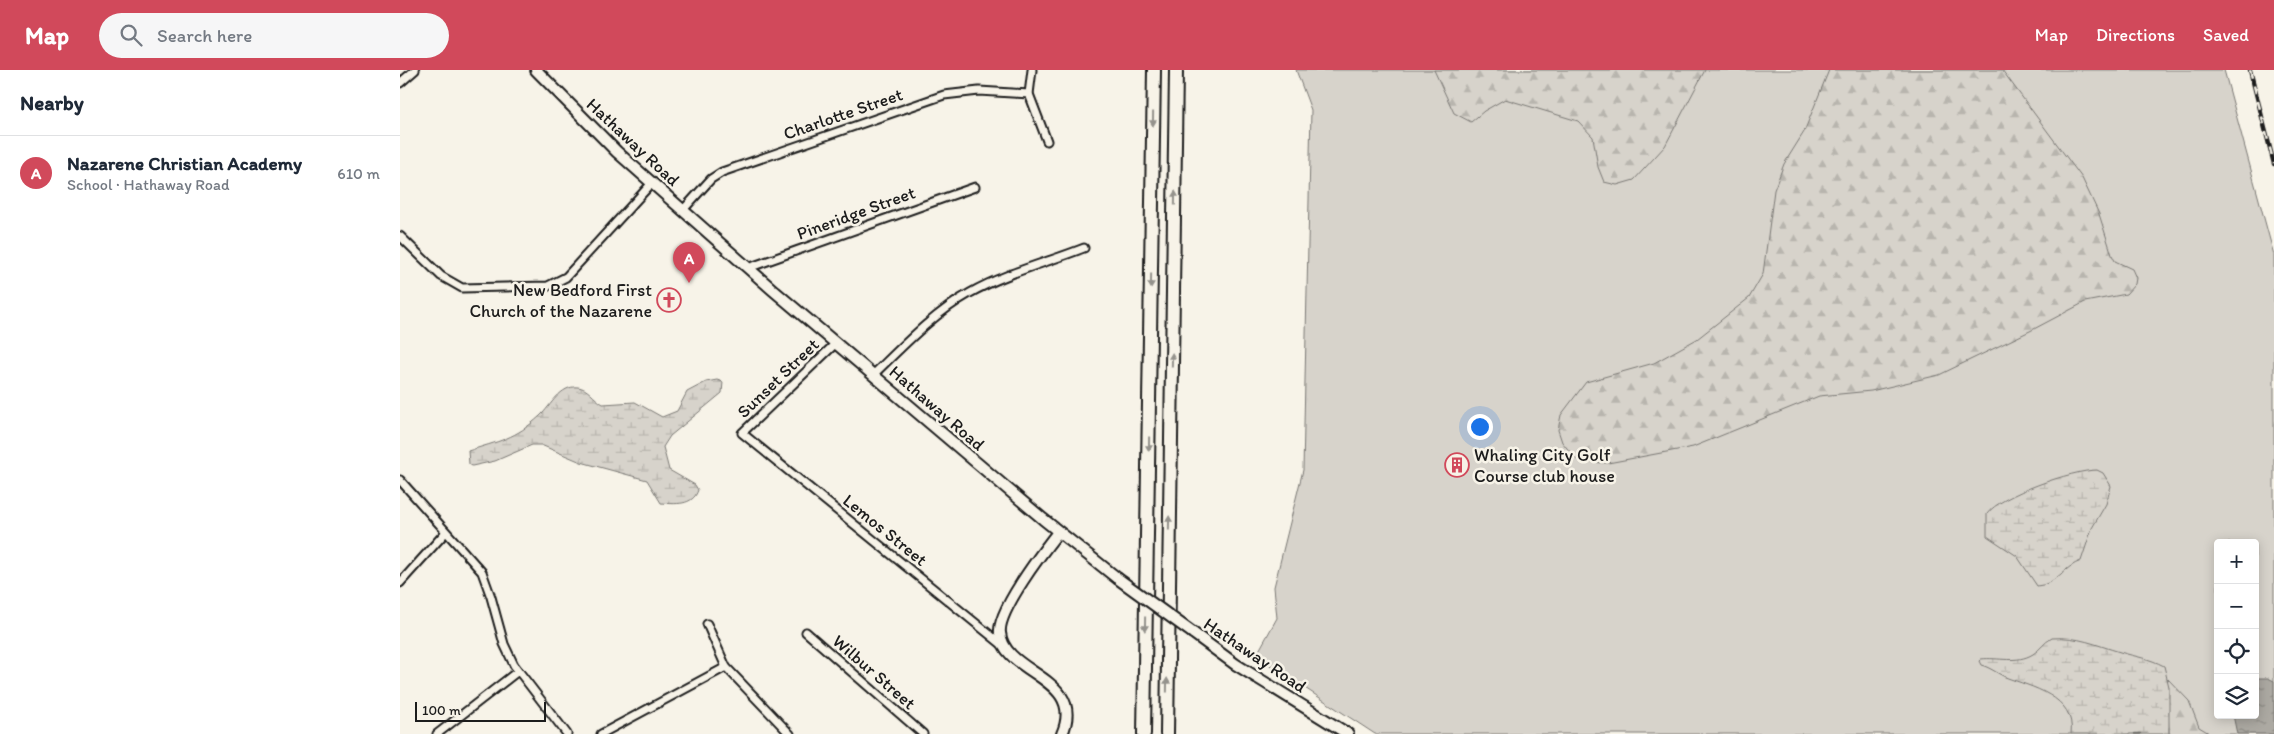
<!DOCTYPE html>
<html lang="en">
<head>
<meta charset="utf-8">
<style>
  :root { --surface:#fff; --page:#f6f6f7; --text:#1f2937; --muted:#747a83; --line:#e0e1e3; --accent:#d1495b }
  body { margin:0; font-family:Itim,sans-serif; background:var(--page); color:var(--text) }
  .controls { position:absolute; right:15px; bottom:15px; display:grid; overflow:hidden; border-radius:5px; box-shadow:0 2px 12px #0003 }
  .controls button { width:45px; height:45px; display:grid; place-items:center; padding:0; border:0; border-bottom:1px solid var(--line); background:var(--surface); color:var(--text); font:25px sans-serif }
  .scale { position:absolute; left:15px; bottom:12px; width:131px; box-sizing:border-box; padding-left:5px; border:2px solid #1c1c1c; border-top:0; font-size:14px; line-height:18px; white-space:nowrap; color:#1c1c1c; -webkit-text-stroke:4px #f7f3e8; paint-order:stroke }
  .you { position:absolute; left:1079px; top:356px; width:18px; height:18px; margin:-12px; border:4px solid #fff; border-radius:50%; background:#1a73e8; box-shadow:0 0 0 8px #1a73e833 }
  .badge { display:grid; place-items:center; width:32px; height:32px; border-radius:50%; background:var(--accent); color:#fff; font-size:16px; font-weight:700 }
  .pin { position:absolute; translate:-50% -41px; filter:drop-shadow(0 1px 2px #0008) }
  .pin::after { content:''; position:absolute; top:26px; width:18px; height:15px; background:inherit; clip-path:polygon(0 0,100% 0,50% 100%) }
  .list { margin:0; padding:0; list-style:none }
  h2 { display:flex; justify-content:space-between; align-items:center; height:65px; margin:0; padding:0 20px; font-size:21px }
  h2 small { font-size:16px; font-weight:400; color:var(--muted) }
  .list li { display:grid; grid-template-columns:32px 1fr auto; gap:15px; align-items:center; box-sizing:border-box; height:75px; padding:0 20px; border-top:1px solid var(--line) }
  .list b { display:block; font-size:19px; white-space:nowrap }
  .list p { margin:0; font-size:16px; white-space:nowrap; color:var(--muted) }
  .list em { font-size:16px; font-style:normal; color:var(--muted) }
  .icon { flex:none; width:28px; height:28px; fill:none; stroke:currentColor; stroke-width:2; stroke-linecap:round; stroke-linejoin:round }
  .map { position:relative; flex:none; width:1874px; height:664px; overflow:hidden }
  header { display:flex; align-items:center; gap:30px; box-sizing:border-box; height:70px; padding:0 25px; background:var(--accent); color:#fff }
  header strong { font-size:24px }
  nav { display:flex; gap:28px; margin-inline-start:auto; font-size:18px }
  .search { width:350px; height:45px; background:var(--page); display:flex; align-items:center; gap:12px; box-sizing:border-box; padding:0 18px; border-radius:28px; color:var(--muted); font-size:19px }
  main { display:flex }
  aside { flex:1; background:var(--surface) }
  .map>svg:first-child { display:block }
  .grass { fill:#d7d3cb; stroke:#7a7874; fill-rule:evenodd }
  .forest { fill:url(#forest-firs); stroke:#7a7874 }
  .wetland { fill:url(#wetland-marsh); stroke:#7a7874 }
  .water { fill:url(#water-ripples); stroke:#72716c }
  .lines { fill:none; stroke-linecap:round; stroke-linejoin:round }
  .stream { stroke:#72716c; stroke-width:2.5 }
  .street-casing { stroke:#1c1c1c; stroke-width:11 }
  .secondary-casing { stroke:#1c1c1c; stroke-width:14 }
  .highway-casing { stroke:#1c1c1c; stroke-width:16 }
  .street { stroke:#f7f3e8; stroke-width:7 }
  .secondary { stroke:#f7f3e8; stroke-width:10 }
  .highway { stroke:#f7f3e8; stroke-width:12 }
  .rail-casing { stroke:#1c1c1c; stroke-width:4.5 }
  .rail { stroke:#f7f3e8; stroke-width:2.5; stroke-dasharray:8; stroke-linecap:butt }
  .secondary-bridge-casing { stroke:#1c1c1c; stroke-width:14; stroke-linecap:butt }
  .secondary-bridge { stroke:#f7f3e8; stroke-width:10 }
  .oneway { fill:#94928c }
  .labels { text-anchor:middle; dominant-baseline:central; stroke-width:5; stroke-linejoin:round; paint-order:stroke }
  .street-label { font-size:18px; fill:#1c1c1c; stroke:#f7f3e8 }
  .poi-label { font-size:18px; fill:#1c1c1c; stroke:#f7f3e8; text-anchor:end }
</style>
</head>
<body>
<header>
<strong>Map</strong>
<div class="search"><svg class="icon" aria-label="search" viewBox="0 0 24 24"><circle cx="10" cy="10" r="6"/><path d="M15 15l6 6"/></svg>Search here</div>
<nav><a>Map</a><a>Directions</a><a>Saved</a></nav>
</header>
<main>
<aside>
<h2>Nearby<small></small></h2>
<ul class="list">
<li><span class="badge">A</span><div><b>Nazarene Christian Academy</b><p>School · Hathaway Road</p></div><em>610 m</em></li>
</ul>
</aside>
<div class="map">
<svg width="1874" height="664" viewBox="0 0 1874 664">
  <defs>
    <pattern id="forest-firs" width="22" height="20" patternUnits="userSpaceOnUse" patternTransform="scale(1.25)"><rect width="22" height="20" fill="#d7d3cb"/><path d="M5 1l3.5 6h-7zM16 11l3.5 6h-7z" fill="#b8b5ae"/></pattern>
    <pattern id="wetland-marsh" width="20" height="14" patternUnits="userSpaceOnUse" patternTransform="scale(1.25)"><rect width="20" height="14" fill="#d7d3cb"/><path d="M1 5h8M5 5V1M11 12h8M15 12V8" fill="none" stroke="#b8b5ae"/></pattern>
    <pattern id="water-ripples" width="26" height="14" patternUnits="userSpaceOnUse" patternTransform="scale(1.25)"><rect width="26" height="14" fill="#aca9a2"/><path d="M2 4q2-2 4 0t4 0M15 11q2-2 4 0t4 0" fill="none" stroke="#8b8983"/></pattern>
  </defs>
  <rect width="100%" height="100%" fill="#f7f3e8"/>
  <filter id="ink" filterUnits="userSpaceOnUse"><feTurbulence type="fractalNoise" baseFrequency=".02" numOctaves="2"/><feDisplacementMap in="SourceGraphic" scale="10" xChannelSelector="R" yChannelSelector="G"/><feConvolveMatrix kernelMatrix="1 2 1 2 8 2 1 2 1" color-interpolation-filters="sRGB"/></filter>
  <g filter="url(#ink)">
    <path class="grass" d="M896,0H1824L1874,185V664H975L856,586L877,548L874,517L903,400L911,40ZM1818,473H1855V645H1818Z"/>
    <g class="forest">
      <path d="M1034,0H1305L1265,76L1234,110L1217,115L1204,112L1198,97L1193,67L1178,51L1105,29L1084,41L1071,52L1054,43Z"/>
      <path d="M1429,0H1602L1682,108L1699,144L1712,185L1715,191L1732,199L1736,208L1735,214L1726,224L1685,232L1632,260L1539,305L1471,321L1419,326L1293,377L1208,393L1184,392L1176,389L1162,372L1158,360L1161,345L1186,312L1254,293L1297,269L1349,228L1363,204L1374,120L1384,94L1404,62Z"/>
      <path d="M1767,608L1789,631L1799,657L1809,663L1769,664Z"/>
    </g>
    <g class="wetland">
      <path d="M317,310L323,312L322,323L270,366L263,377L269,400L295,415L298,420C293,436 275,434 261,433L247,410L181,392L141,375H132L95,391L72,396L69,394L68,381C99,371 115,369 140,346C151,336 160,315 178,317C188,318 194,329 203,334L235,332L262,347L277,341L287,322L306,312Z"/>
      <path d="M1697,400L1703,403L1711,416L1706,434L1692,458L1681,491C1665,496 1655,515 1637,516L1617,486L1587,466V444C1600,425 1673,400 1697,400Z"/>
      <path d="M1652,568C1678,566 1696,575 1720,582C1736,587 1749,588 1764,596L1769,617V664H1671C1676,626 1631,617 1605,607C1597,603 1589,597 1581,595L1579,591L1581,589C1598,587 1617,594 1633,584C1640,580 1644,572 1652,568Z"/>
    </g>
    <path class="water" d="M1855,608H1868L1874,611V664H1837L1833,645H1855Z"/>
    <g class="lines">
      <path class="stream" d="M1735,664H1740"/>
      <g class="street-casing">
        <g id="street">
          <path d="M632,0L629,24L647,71"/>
          <path d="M0,13L15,0"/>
          <path d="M283,140L311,109L322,102L544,25L579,21L629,24"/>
          <path d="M0,166L41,206L62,218L148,216L166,207L252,113"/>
          <path d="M348,198L575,117"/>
          <path d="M435,274L342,363L605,577"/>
          <path d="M473,305C503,276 533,244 570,223C605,203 646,193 684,178"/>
          <path d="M0,410L82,502L91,527L104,574L114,595L167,664"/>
          <path d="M0,513L45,463"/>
          <path d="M307,554L326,597L390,664"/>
          <path d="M406,562L523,664"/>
          <path d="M37,664L118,601"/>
          <path d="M201,664L326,597"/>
        </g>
      </g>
      <g class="secondary-casing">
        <g id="secondary">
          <path d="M136,0L217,82L373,220L643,449L717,508"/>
          <path d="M658,462C644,480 597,541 600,563C604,605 687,607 662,664"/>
          <path d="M793,563L835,594L948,664"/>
        </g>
      </g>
      <g class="highway-casing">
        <g id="highway">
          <path d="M744,664L754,0"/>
          <path d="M767,664L776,0"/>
        </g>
      </g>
      <use href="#street" class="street"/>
      <use href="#secondary" class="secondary"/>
      <use href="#highway" class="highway"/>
      <g class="rail-casing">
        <path id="rail" d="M1850,0L1874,94"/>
      </g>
      <use href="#rail" class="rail"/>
      <g class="secondary-bridge-casing">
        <path id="secondary-bridge" d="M717,508L793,563"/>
      </g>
      <use href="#secondary-bridge" class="secondary-bridge"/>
    </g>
    <defs><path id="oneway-solid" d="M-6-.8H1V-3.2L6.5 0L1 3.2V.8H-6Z" transform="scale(1.25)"/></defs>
    <g class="oneway">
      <use href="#oneway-solid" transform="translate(753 49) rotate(91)"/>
      <use href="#oneway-solid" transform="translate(775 128) rotate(-89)"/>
      <use href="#oneway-solid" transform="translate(751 211) rotate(91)"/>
      <use href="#oneway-solid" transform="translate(772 290) rotate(-89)"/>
      <use href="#oneway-solid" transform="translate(749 374) rotate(91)"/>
      <use href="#oneway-solid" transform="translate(769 453) rotate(-89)"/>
      <use href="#oneway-solid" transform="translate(745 554) rotate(91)"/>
      <use href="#oneway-solid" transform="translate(767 615) rotate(-89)"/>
    </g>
  </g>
  <defs>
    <g id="church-ring" transform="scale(1.25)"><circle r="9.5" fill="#f7f3e8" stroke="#d1495b" stroke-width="1.5"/><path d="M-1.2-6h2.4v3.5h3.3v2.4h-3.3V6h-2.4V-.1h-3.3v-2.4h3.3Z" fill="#d1495b"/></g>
    <g id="building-ring" transform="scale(1.25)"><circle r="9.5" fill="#f7f3e8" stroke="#d1495b" stroke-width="1.5"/><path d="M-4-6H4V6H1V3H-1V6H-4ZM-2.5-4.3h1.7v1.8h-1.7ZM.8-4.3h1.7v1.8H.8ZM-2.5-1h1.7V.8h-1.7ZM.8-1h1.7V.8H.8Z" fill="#d1495b"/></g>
  </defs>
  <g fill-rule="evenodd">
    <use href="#church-ring" x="269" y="230"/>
    <use href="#building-ring" x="1057" y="395"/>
  </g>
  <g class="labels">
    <g class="street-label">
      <text transform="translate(443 44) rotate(-19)">Charlotte Street</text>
      <text transform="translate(233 72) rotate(43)">Hathaway Road</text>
      <text transform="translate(456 143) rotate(-20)">Pineridge Street</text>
      <text transform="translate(378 308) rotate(-44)">Sunset Street</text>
      <text transform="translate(537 338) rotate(41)">Hathaway Road</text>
      <text transform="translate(485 460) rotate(39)">Lemos Street</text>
      <text transform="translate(855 585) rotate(34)">Hathaway Road</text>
      <text transform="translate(474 602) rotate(41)">Wilbur Street</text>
    </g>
    <g class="poi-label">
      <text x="252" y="220">New Bedford First<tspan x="252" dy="21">Church of the Nazarene</tspan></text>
      <text x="1074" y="385" text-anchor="start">Whaling City Golf<tspan x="1074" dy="21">Course club house</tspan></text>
    </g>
  </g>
</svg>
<div class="controls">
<button>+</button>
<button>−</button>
<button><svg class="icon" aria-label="locate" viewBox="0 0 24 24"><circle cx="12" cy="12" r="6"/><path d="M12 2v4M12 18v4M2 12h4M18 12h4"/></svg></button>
<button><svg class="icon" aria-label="layers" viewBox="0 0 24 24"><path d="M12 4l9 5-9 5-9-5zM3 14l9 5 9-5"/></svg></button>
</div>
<div class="scale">100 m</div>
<div class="you"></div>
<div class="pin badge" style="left:289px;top:213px">A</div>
</div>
</main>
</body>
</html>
